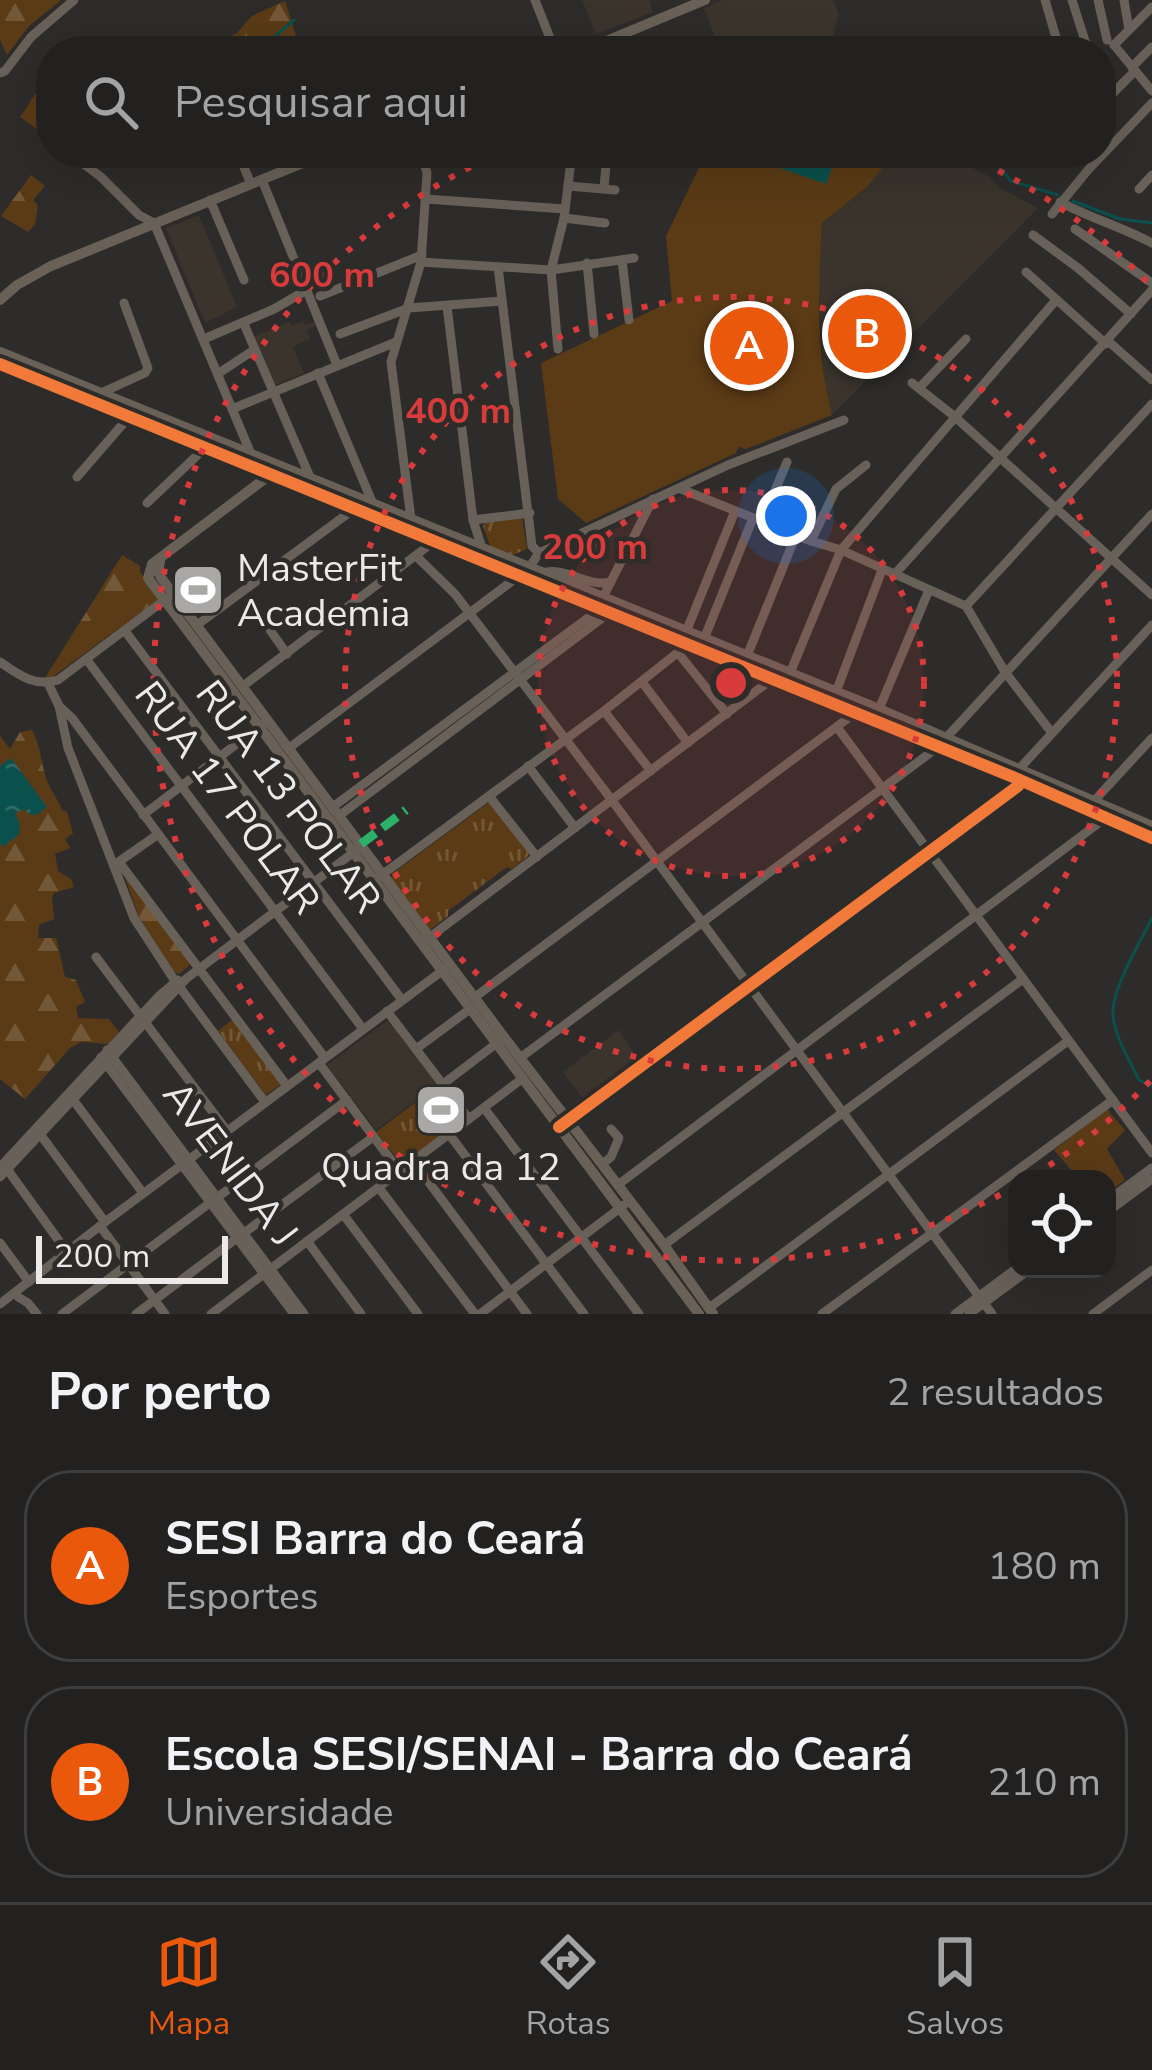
<!DOCTYPE html>
<html lang="pt">
<head>
<meta charset="utf-8">
<style>
  :root { --surface:#222120; --page:#2a2929; --text:#f1f3f6; --muted:#a2a3a5; --line:#3f3e3e; --accent:#ea580c }
  body { margin:0; font-family:"Nunito Sans",sans-serif; background:var(--page); color:var(--text) }
  .controls { position:absolute; right:36px; bottom:36px; display:grid; overflow:hidden; border-radius:24px; box-shadow:0 12px 48px #0002 }
  .controls button { width:108px; height:108px; display:grid; place-items:center; padding:0; border:0; border-bottom:3px solid var(--line); background:var(--surface); color:var(--text); font:60px sans-serif }
  .scale { position:absolute; left:36px; bottom:30px; width:192px; box-sizing:border-box; padding-left:12px; border:6px solid #eceae9; border-top:0; font-size:33px; line-height:42px; white-space:nowrap; color:#eceae9; -webkit-text-stroke:9px #2e2c29; paint-order:stroke }
  .you { position:absolute; left:786px; top:516px; width:42px; height:42px; margin:-30px; border:9px solid #fff; border-radius:50%; background:#1a73e8; box-shadow:0 0 0 18px #1a73e833 }
  .badge { display:grid; place-items:center; width:78px; height:78px; border-radius:50%; background:var(--accent); color:#fff; font-size:39px; font-weight:700 }
  .pin { position:absolute; translate:-50% -50%; border:6px solid #fff; box-shadow:0 3px 12px #0006 }
  .list { margin:0; padding:0; list-style:none }
  h2 { display:flex; justify-content:space-between; align-items:center; height:156px; margin:0; padding:0 48px; font-size:51px }
  h2 small { font-size:39px; font-weight:400; color:var(--muted) }
  .list li { display:grid; grid-template-columns:78px 1fr auto; gap:36px; align-items:center; box-sizing:border-box; height:192px; margin:0 24px 24px; padding:0 24px; border:3px solid var(--line); border-radius:48px }
  .list b { display:block; font-size:45px; white-space:nowrap }
  .list p { margin:0; font-size:39px; white-space:nowrap; color:var(--muted) }
  .list em { font-size:39px; font-style:normal; color:var(--muted) }
  .icon { flex:none; width:66px; height:66px; fill:none; stroke:currentColor; stroke-width:2; stroke-linecap:round; stroke-linejoin:round }
  .map { position:relative; flex:none; width:1152px; height:1314px; overflow:hidden }
  .search { position:absolute; background:var(--surface); box-shadow:0 12px 48px #0002; left:36px; right:36px; top:36px; height:132px; display:flex; align-items:center; gap:30px; box-sizing:border-box; padding:0 42px; border-radius:48px; color:var(--muted); font-size:45px }
  .sheet { height:588px; background:var(--surface) }
  nav { display:flex; justify-content:space-around; align-items:center; box-sizing:border-box; height:168px; border-top:3px solid var(--line); background:var(--surface); font-size:33px; color:var(--muted) }
  nav a { display:grid; justify-items:center; gap:6px }
  nav .on { color:var(--accent) }
  .map>svg:first-child { display:block }
  .built { fill:#3a342d }
  .grass { fill:#5b3b16 }
  .forest { fill:url(#forest-firs) }
  .park { fill:url(#park-tufts) }
  .water { fill:url(#water-ripples) }
  .lines { fill:none; stroke-linecap:round; stroke-linejoin:round }
  .stream { stroke:#0a504d; stroke-width:3 }
  .minor { stroke:#686159; stroke-width:9 }
  .major { stroke:#696158; stroke-width:10 }
  .quiet { stroke:#2db169; stroke-width:9; stroke-dasharray:18 9; stroke-linecap:butt }
  .cycleway-casing { stroke:#2e2c29; stroke-width:20 }
  .cycleway { stroke:#f17a3a; stroke-width:12 }
  .ring { fill:none; stroke:#d83b3b; stroke-width:6; stroke-dasharray:6 12 }
  .labels { text-anchor:middle; dominant-baseline:central; stroke-width:9; stroke-linejoin:round; paint-order:stroke }
  .poi-label { font-size:39px; fill:#eceae9; stroke:#2e2c29; text-anchor:start }
  .street-label { font-size:39px; fill:#eceae9; stroke:#2e2c29 }
  .centre { fill:#d83b3b; stroke:#2e2c29; stroke-width:6 }
  .ring-label { font-size:36px; text-anchor:middle; font-weight:bold; fill:#d83b3b; stroke:#2e2c29; stroke-width:9; stroke-linejoin:round; paint-order:stroke }
</style>
</head>
<body>
<div class="map">
<svg width="1152" height="1314" viewBox="0 0 1152 1314">
  <defs>
    <pattern id="forest-firs" width="22" height="20" patternUnits="userSpaceOnUse" patternTransform="scale(3)"><rect width="22" height="20" fill="#5b3b16"/><path d="M5 1l3.5 6h-7zM16 11l3.5 6h-7z" fill="#735838"/></pattern>
    <pattern id="park-tufts" width="24" height="20" patternUnits="userSpaceOnUse" patternTransform="scale(3)"><rect width="24" height="20" fill="#5b3b16"/><path d="M3 7l-1-3M5 7V3M7 7l1-3M15 17l-1-3M17 17v-4M19 17l1-3" fill="none" stroke="#735838"/></pattern>
    <pattern id="water-ripples" width="26" height="14" patternUnits="userSpaceOnUse" patternTransform="scale(3)"><rect width="26" height="14" fill="#0a504d"/><path d="M2 4q2-2 4 0t4 0M15 11q2-2 4 0t4 0" fill="none" stroke="#2e6967"/></pattern>
  </defs>
  <rect width="100%" height="100%" fill="#2d2c2a"/>
  <g class="built">
    <path d="M582,0H649L653,12L596,34Z"/>
    <path d="M723,0H833L839,14L832,40L808,51H720L704,8Z"/>
    <path d="M895,153H943L990,177L998,187L1038,208L832,415L825,392L818,276L822,223L868,186Z"/>
    <path d="M199,215L237,307L205,323L166,228Z"/>
    <path d="M303,321L305,325L315,322L316,326L307,330L310,339L293,347L304,373L275,385L253,337L289,322L292,326Z"/>
    <path d="M390,1019L439,1083L376,1130L327,1065Z"/>
    <path d="M619,1030L638,1059L583,1099L563,1072Z"/>
  </g>
  <g class="grass">
    <path d="M706,153H895L868,186L822,223C818,284 816,356 832,415L746,449L739,447L736,453L586,523L558,499L541,363L672,301L666,236Z"/>
    <path d="M1107,1109L1125,1130L1107,1149L1125,1180L1107,1193V1179H1092L1087,1174L1078,1178L1054,1150Z"/>
  </g>
  <g class="forest">
    <path d="M0,0H61L29,26L7,55L0,40Z"/>
    <path d="M285,1L296,36L327,51H200L237,33L252,16Z"/>
    <path d="M51,84V139L20,117C30,106 34,87 51,84Z"/>
    <path d="M31,175L45,186L33,200L38,205L35,224L28,232L1,216Z"/>
    <path d="M122,555L140,566V572L159,599L48,680L45,678Z"/>
    <path d="M32,730C41,746 41,764 47,781C51,791 58,799 62,810L67,812L73,833L65,839L70,848L55,854L58,871L71,879L74,887L54,893L52,898L54,919L39,925L38,938H56L65,977L76,980L85,1002L76,1007L78,1018L109,1019L119,1032L108,1044L81,1042L70,1048L25,1099L0,1079V736L10,749L20,732Z"/>
    <path d="M123,872L191,964L179,974L173,971L139,917Z"/>
  </g>
  <g class="park">
    <path d="M522,518L527,549L513,555L491,548L483,526L485,523Z"/>
    <path d="M488,803L493,804L529,851L528,856L512,869L507,867L448,911V916L430,930L391,880L392,874Z"/>
    <path d="M233,1019L281,1084L266,1095L218,1031Z"/>
    <path d="M440,1084L465,1119L402,1165L376,1132Z"/>
  </g>
  <g class="water">
    <path d="M785,153H809L834,162L826,184L780,168Z"/>
    <path d="M11,758L47,807L36,815L29,814L24,809L15,813L20,824L19,834L3,847L0,843V766Z"/>
  </g>
  <g class="lines">
    <g class="stream">
      <path d="M258,51L294,20"/>
      <path d="M988,153L1011,181L1058,195"/>
      <path d="M1073,201L1120,219L1152,223"/>
      <path d="M1152,918C1140,943 1110,991 1113,1017C1116,1039 1130,1061 1139,1080L1152,1086"/>
    </g>
    <g class="minor">
      <path d="M535,0L555,51"/>
      <path d="M1045,0L1060,51"/>
      <path d="M1072,0L1087,47"/>
      <path d="M1098,0L1107,40"/>
      <path d="M1124,0L1129,30"/>
      <path d="M1114,45L1152,91"/>
      <path d="M1114,45L1152,7"/>
      <path d="M1132,67L1152,47"/>
      <path d="M0,73L5,71L31,37L74,0"/>
      <path d="M1101,105L1134,72"/>
      <path d="M69,153L101,177L139,215L154,223L251,454"/>
      <path d="M238,153L251,184"/>
      <path d="M262,180L337,365"/>
      <path d="M568,186L615,190"/>
      <path d="M604,188L607,153"/>
      <path d="M1139,189L1152,175"/>
      <path d="M426,199L565,209"/>
      <path d="M210,200L244,280"/>
      <path d="M1060,202C1090,218 1122,227 1152,243"/>
      <path d="M1052,214L1088,170L1152,103"/>
      <path d="M564,218L605,223"/>
      <path d="M1075,229L1152,283"/>
      <path d="M1033,235L1078,268L1131,314"/>
      <path d="M622,260L629,320"/>
      <path d="M421,262L551,270L634,258"/>
      <path d="M587,263L594,334"/>
      <path d="M498,267L532,546L539,553"/>
      <path d="M1026,272L1106,344"/>
      <path d="M320,296L422,255"/>
      <path d="M447,306L473,520L482,548"/>
      <path d="M244,324L310,477"/>
      <path d="M340,334L409,308L502,301"/>
      <path d="M204,339L274,309L305,291"/>
      <path d="M1108,341L1152,380"/>
      <path d="M558,349L551,270L564,218L572,153"/>
      <path d="M219,373L254,350"/>
      <path d="M318,373L373,504"/>
      <path d="M912,383L954,416L1152,595"/>
      <path d="M920,387L966,339"/>
      <path d="M101,393L145,373L148,368L124,303"/>
      <path d="M232,409L396,342"/>
      <path d="M77,477L128,418"/>
      <path d="M681,489L811,541L841,550L966,606L1005,672L1052,733"/>
      <path d="M147,503L206,447L210,438"/>
      <path d="M411,519L391,362L421,262L427,173L421,153"/>
      <path d="M473,520L530,513"/>
      <path d="M762,521L787,462"/>
      <path d="M811,541L836,489L866,465"/>
      <path d="M417,557L455,594L605,791L992,1314"/>
      <path d="M542,573C567,566 586,588 611,582"/>
      <path d="M894,575L1152,290"/>
      <path d="M966,606L1152,404"/>
      <path d="M197,625L354,509"/>
      <path d="M270,630L287,654"/>
      <path d="M125,631L402,1000"/>
      <path d="M686,632L735,511"/>
      <path d="M704,639L753,518"/>
      <path d="M679,654L727,714"/>
      <path d="M747,656L796,535"/>
      <path d="M87,660L363,1029"/>
      <path d="M0,662C19,675 34,687 58,680L170,596"/>
      <path d="M790,673L841,550L1056,300"/>
      <path d="M642,682L688,743"/>
      <path d="M48,683L59,706L68,748L134,918L175,981L265,1102"/>
      <path d="M243,686L440,537"/>
      <path d="M836,692L882,570"/>
      <path d="M59,706L72,718L325,1058"/>
      <path d="M879,709L929,590"/>
      <path d="M604,711L651,771"/>
      <path d="M837,727L1152,1153"/>
      <path d="M946,738L1152,514"/>
      <path d="M289,748L515,579L529,568L539,553L728,465L844,420"/>
      <path d="M528,766L575,828"/>
      <path d="M489,796L537,857"/>
      <path d="M1094,801L1152,738"/>
      <path d="M334,806L600,609L602,599L653,499"/>
      <path d="M143,815L263,724"/>
      <path d="M340,815L609,613"/>
      <path d="M119,862L287,1086"/>
      <path d="M117,863L157,835"/>
      <path d="M379,877L604,711L691,642"/>
      <path d="M426,940L772,679"/>
      <path d="M96,957L227,1131"/>
      <path d="M475,997L855,713"/>
      <path d="M387,1011L469,1119"/>
      <path d="M416,1049L470,1009"/>
      <path d="M107,1050L304,1314"/>
      <path d="M101,1057L294,1314"/>
      <path d="M520,1058L938,747"/>
      <path d="M319,1063L399,1171"/>
      <path d="M443,1084L501,1040"/>
      <path d="M71,1097L143,1193"/>
      <path d="M484,1108L639,1314"/>
      <path d="M562,1125L1018,786L1020,768L1152,625"/>
      <path d="M37,1130L105,1222"/>
      <path d="M449,1134L584,1314"/>
      <path d="M413,1161L527,1314"/>
      <path d="M602,1164L611,1157L619,1138L611,1129"/>
      <path d="M0,1167L159,996L178,980"/>
      <path d="M7,1169L67,1252"/>
      <path d="M0,1177L187,978L358,849"/>
      <path d="M619,1184L1108,816"/>
      <path d="M379,1188L475,1314"/>
      <path d="M218,1197L347,1100"/>
      <path d="M1107,1201L1152,1168"/>
      <path d="M1107,1212L1152,1179"/>
      <path d="M343,1214L418,1314"/>
      <path d="M100,1226L165,1314"/>
      <path d="M244,1233L373,1137"/>
      <path d="M307,1241L361,1314"/>
      <path d="M0,1243L29,1282"/>
      <path d="M664,1245L1023,979"/>
      <path d="M18,1297L28,1303L37,1314"/>
      <path d="M0,1304L105,1222L446,968"/>
      <path d="M709,1308L1068,1041"/>
      <path d="M62,1314L211,1202"/>
      <path d="M136,1314L237,1238"/>
      <path d="M211,1314L523,1078"/>
      <path d="M480,1314L624,1205"/>
      <path d="M822,1314L1113,1100"/>
      <path d="M955,1314L1017,1268"/>
      <path d="M969,1314L1030,1269"/>
      <path d="M1093,1314L1152,1270"/>
    </g>
    <g class="major">
      <path d="M582,51L705,0"/>
      <path d="M0,300L17,285L51,266L327,153"/>
      <path d="M0,352L879,709L1152,826"/>
      <path d="M0,364L1013,777L1152,838"/>
      <path d="M275,471L152,564L148,578L699,1314"/>
      <path d="M160,561L158,572L162,579L504,1037L664,1245L713,1314"/>
    </g>
    <path class="quiet" d="M361,844L406,810"/>
    <g class="cycleway-casing">
      <g id="cycleway">
        <path d="M0,364L1013,777L1152,838"/>
        <path d="M559,1127L1018,786V780"/>
      </g>
    </g>
    <use href="#cycleway" class="cycleway"/>
  </g>
  <circle cx="731" cy="683" r="193" fill="#d83b3b" fill-opacity=".12"/>
  <g class="ring">
    <circle cx="731" cy="683" r="193"/>
    <circle cx="731" cy="683" r="386"/>
    <path d="M1150 1081A578 578 0 0 1 1029 1178M1016 1186A578 578 0 1 1 496 155M966 155A578 578 0 0 1 1150 285"/>
  </g>
  <defs>
    <g id="stadium-square" transform="scale(2.7)"><rect x="-9" y="-9" width="18" height="18" rx="4" fill="#a9a8a6" stroke="#2e2c29"/><path d="M0-5a6.5 5 0 1 0 0 10a6.5 5 0 1 0 0-10ZM-3.5-1.8h7v3.6h-7Z" fill="#fff"/></g>
  </defs>
  <g fill-rule="evenodd">
    <use href="#stadium-square" x="198" y="590"/>
    <use href="#stadium-square" x="441" y="1110"/>
  </g>
  <g class="labels">
    <g class="poi-label">
      <text x="237" y="568">MasterFit<tspan x="237" dy="45">Academia</tspan></text>
      <text x="441" y="1167" text-anchor="middle">Quadra da 12</text>
    </g>
    <g class="street-label">
      <text transform="translate(288 797) rotate(53)">RUA 13 POLAR</text>
      <text transform="translate(227 798) rotate(53)">RUA 17 POLAR</text>
      <text transform="translate(230 1164) rotate(53)">AVENIDA J</text>
    </g>
  </g>
  <circle cx="731" cy="683" r="18" class="centre"/>
  <g class="ring-label">
    <text x="322" y="287">600 m</text>
    <text x="458" y="423">400 m</text>
    <text x="595" y="559">200 m</text>
  </g>
</svg>
<div class="controls">
<button><svg class="icon" aria-label="locate" viewBox="0 0 24 24"><circle cx="12" cy="12" r="6"/><path d="M12 2v4M12 18v4M2 12h4M18 12h4"/></svg></button>
</div>
<div class="scale">200 m</div>
<div class="you"></div>
<div class="pin badge" style="left:749px;top:346px">A</div>
<div class="pin badge" style="left:867px;top:334px">B</div>
<div class="search"><svg class="icon" aria-label="search" viewBox="0 0 24 24"><circle cx="10" cy="10" r="6"/><path d="M15 15l6 6"/></svg>Pesquisar aqui</div>
</div>
<section class="sheet">
<h2>Por perto<small>2 resultados</small></h2>
<ul class="list">
<li><span class="badge">A</span><div><b>SESI Barra do Ceará</b><p>Esportes</p></div><em>180 m</em></li>
<li><span class="badge">B</span><div><b>Escola SESI/SENAI - Barra do Ceará</b><p>Universidade</p></div><em>210 m</em></li>
</ul>
</section>
<nav>
<a class="on"><svg class="icon" aria-label="map" viewBox="0 0 24 24"><path d="M3 6l6-2 6 2 6-2v14l-6 2-6-2-6 2zM9 4v14M15 6v14"/></svg>Mapa</a>
<a><svg class="icon" aria-label="directions" viewBox="0 0 24 24"><path d="M12 3l9 9-9 9-9-9zM9 14v-3h6M13 9l2 2-2 2"/></svg>Rotas</a>
<a><svg class="icon" aria-label="saved" viewBox="0 0 24 24"><path d="M7 4h10v16l-5-4-5 4z"/></svg>Salvos</a>
</nav>
</body>
</html>
